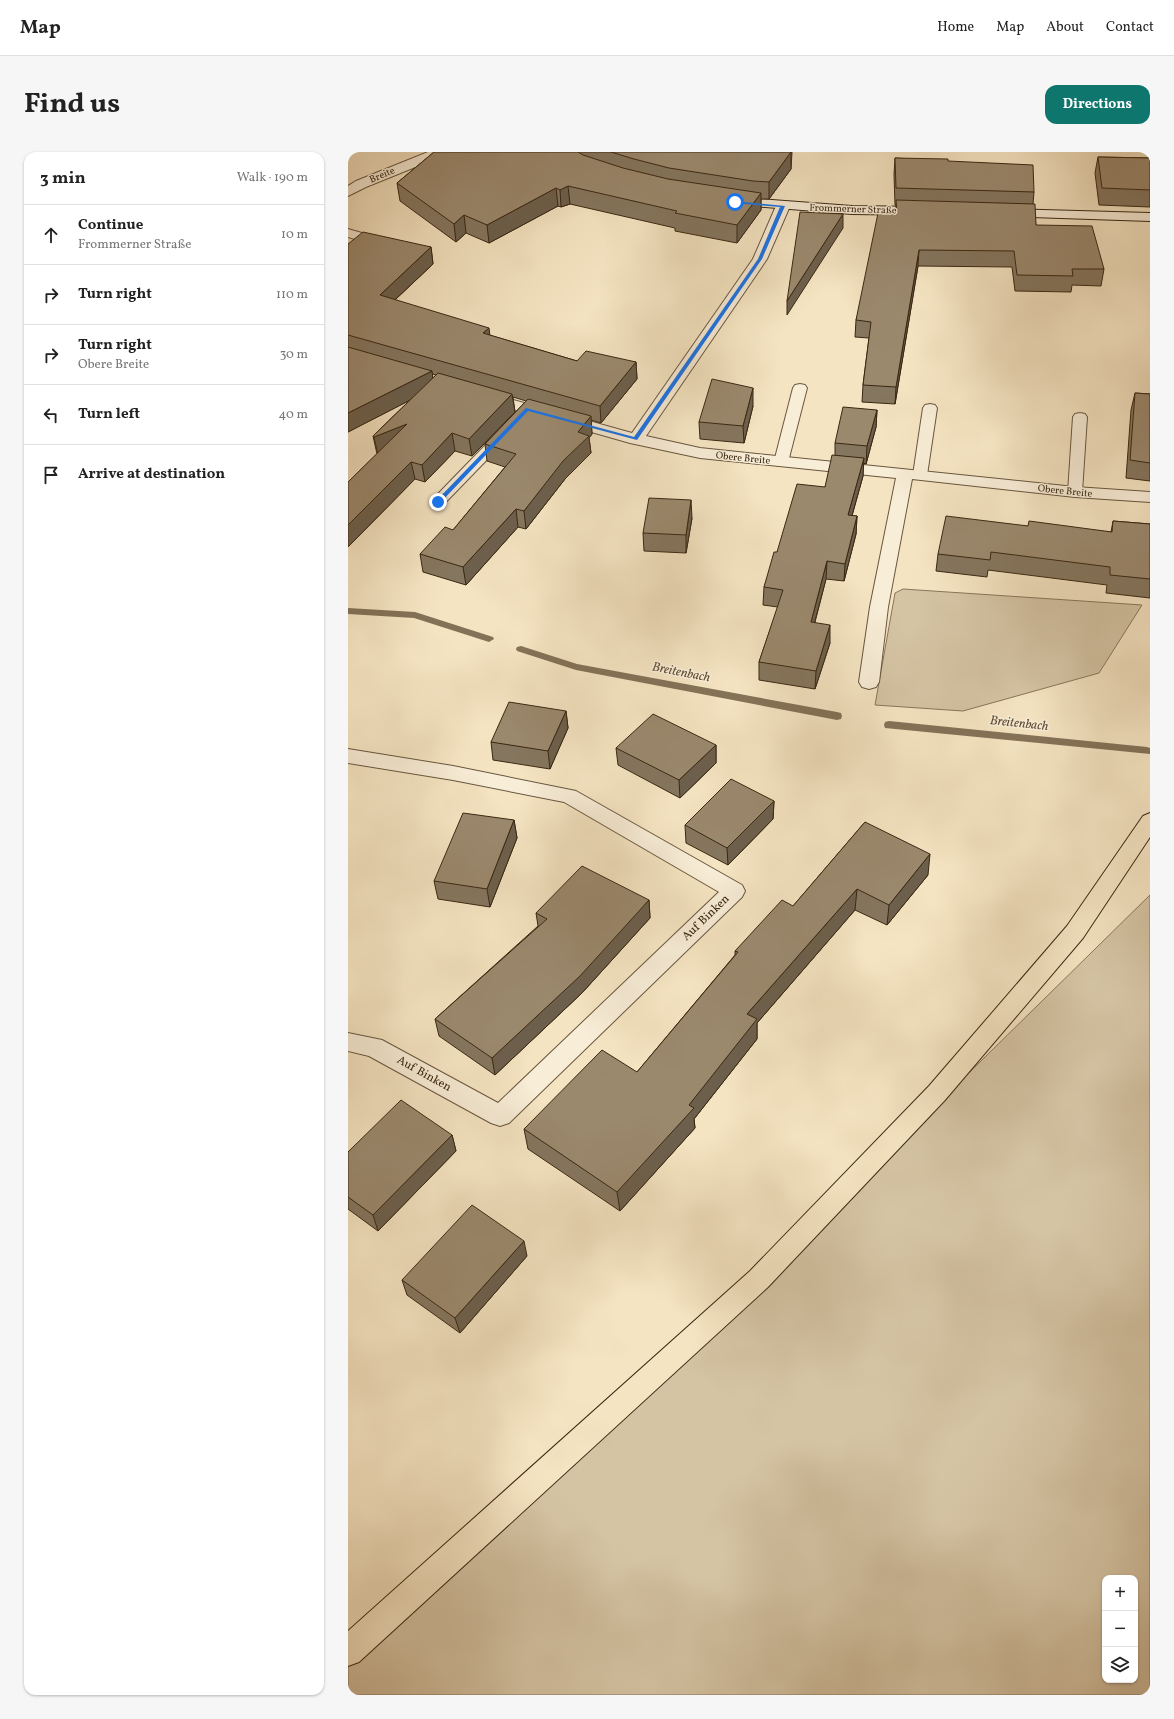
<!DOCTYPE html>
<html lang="en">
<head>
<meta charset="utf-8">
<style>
  :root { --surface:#fff; --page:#f6f6f6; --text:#222; --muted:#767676; --line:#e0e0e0; --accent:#0f766e }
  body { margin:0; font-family:Vollkorn,serif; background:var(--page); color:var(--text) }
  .controls { position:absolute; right:12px; bottom:12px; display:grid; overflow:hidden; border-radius:8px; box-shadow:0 1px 3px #0004 }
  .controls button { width:36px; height:36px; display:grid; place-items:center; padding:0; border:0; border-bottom:1px solid var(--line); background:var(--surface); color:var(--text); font:20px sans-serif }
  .stop { position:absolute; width:12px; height:12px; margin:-9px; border:3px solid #1a73e8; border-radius:50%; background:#fff }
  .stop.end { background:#1a73e8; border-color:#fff; box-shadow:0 1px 4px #0008 }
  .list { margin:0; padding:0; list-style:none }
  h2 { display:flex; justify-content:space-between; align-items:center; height:52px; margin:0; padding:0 16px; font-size:17px }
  h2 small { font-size:13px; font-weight:400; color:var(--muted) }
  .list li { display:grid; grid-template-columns:26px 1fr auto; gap:12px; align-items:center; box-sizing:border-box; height:60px; padding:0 16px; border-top:1px solid var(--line) }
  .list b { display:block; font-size:15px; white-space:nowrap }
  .list p { margin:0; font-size:13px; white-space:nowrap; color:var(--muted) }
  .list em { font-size:13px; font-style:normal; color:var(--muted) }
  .icon { flex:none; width:22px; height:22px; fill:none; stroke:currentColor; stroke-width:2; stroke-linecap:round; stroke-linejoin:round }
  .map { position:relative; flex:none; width:802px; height:1543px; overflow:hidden; border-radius:12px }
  header { display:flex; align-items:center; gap:24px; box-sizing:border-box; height:56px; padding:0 20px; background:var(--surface); border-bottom:1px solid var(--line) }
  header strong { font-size:19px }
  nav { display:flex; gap:22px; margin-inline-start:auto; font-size:14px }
  .intro { display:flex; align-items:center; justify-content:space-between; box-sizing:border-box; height:96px; padding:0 24px }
  h1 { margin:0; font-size:28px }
  .button { padding:10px 18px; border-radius:12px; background:var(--accent); color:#fff; font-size:14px; font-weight:700 }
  main { display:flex; gap:24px; padding:0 24px }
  aside { flex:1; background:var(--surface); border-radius:12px; box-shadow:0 1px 3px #0004 }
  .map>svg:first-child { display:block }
  .green { fill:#d5c4a4; stroke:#88765b; fill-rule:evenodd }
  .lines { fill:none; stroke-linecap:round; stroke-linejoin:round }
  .stream { fill:#847258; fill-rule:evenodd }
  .lane-casing { stroke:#69563e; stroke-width:2 }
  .street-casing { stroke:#69563e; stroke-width:2 }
  .secondary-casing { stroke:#3a2712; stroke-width:2 }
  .primary-casing { stroke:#3a2712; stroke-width:2 }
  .lane { fill:#f8edd7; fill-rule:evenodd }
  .street { fill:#f8edd7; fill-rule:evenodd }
  .secondary { fill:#f8edd7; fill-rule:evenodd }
  .primary { fill:#f5e4c2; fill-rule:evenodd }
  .wall { fill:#85765f; stroke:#3a2712; fill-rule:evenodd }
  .shaded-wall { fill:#6c604d; stroke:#3a2712 }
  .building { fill:#9b896e; stroke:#3a2712 }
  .route { fill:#1a73e8 }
  .labels { text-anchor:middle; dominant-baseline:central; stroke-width:3; stroke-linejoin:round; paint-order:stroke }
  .far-street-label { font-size:10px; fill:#3a2712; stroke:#f8edd7 }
  .street-label { font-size:12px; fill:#3a2712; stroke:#f8edd7 }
  .water-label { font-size:13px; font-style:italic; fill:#5f4c35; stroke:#f8edd7 }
</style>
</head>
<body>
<header>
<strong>Map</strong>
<nav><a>Home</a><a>Map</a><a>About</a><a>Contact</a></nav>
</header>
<div class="intro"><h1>Find us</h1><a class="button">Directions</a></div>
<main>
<aside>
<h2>3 min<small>Walk · 190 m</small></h2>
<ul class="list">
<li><svg class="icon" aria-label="ahead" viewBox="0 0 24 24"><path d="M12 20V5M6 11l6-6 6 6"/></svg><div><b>Continue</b><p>Frommerner Straße</p></div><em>10 m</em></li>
<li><svg class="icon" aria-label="right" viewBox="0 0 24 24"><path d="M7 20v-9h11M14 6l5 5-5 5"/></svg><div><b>Turn right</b></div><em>110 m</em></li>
<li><svg class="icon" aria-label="right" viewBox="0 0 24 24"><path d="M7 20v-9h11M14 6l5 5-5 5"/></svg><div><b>Turn right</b><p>Obere Breite</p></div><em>30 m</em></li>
<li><svg class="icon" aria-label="left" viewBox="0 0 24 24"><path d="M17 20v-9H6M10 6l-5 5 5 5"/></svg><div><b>Turn left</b></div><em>40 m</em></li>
<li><svg class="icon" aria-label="arrive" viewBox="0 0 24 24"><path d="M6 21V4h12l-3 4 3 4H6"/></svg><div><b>Arrive at destination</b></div></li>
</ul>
</aside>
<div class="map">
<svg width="802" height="1543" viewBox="0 0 802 1543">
  <rect width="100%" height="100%" fill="#f5e4c2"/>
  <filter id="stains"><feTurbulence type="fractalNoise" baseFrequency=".005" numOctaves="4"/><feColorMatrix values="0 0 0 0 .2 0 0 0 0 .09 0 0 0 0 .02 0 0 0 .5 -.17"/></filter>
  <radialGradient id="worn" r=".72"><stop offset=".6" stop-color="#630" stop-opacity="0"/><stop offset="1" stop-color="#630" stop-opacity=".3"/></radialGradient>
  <g class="green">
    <path d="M555,437L794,453L751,521L615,559L527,553L547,441Z"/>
    <path d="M802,743V1543H0V1499L411,1127ZM757,1426H787V1528H757Z"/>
  </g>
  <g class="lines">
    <g class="stream">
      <path d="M0,456L67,460L145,485L146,487L141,490L66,466L0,462Z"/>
      <path d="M173,494L229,512L489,560L493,561L494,564L493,567L489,568L228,518L169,499L168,497L169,495Z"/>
      <path d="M541,569L799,595L802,596V602L537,576L536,573L537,570Z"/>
    </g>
    <g class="lane-casing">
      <g id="lane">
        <path d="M0,77L38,88L40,91L38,94L34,95L0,85Z"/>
        <path d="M452,232L457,233L459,236L440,310L438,313L433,314L428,313L426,310L445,236L447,233Z"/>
        <path d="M582,252L587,253L589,256L579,323L577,326L572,327L567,326L565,323L575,256L577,253Z"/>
        <path d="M732,261L737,262L739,265L734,340L732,343L727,344L722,343L720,340L725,265L727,262Z"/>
        <path d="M155,279L160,280L162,283L160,286L95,353L90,354L85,353L83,350L85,347L150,280Z"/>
      </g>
    </g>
    <g class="street-casing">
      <g id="street">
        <path d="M80,0H99L97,3L18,35L0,44V34L8,29Z"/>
        <path d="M435,50L440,51L442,54L419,107L298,284L352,296L727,335L802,340V350L727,345L564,327L540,455L531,530L528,535L521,537L514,535L511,530L522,455L548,326L352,306L282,291L131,248L129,245L131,242L137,240L284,281L405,107L428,54L430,51Z"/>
        <path d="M0,597L105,614L228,639L394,733L397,739L394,745L161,971L152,974L143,971L21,904L0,899V881L34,888L150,951L371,740L216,650L105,628L0,611Z"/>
      </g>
    </g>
    <g class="secondary-casing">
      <g id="secondary">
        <path d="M384,45L504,54L577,55L582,56L584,59L582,62L577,63L504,62L379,52L377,49L379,46Z"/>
        <path d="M657,57L802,61V69L652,64L650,61L652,58Z"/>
      </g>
    </g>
    <g class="primary-casing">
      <path id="primary" d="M802,661V685L735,786L597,948L420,1135L11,1510L0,1514V1479L402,1119L581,934L719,774L795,664Z"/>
    </g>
    <use href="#lane" class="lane"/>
    <use href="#street" class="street"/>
    <use href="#secondary" class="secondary"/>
    <use href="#primary" class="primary"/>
  </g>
  <g class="wall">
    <path d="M86,0H444L443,17L421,47H413V58L389,91L327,79V76L222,52L213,55L210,54L141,91L118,81L108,90L52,49L49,31Z"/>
    <path d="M750,5L802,6V55L751,53L747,21Z"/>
    <path d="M547,6L600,9L686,40L685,52L688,73L756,117L753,134L724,133L723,140L667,139L664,115L570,114L547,252L514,250L515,233L521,186L507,185L508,168L547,62L548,53H547L546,22Z"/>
    <path d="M0,92L83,95L85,112L47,148L141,183L229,209L288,210L289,227L253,271L243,268L244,282L241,286L243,301L217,327L178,377L170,375L118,433L75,420L72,402L105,378L157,315L139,309L137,292L178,249L165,245L167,260L124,304L107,299L77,330L67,327L0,395V330L29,302L25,284L62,248L0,280ZM84,222L88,223L85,226Z"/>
    <path d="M787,241L802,242V329L778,326L783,258Z"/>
    <path d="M405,254L396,291L352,287L351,270Z"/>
    <path d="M529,258L528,275L518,312L515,311V324L504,364H509L508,382L496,429L478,427L467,470L482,491L467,537L411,528V510L430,455L415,453L416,435L429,400L477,335L487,304V291Z"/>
    <path d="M344,366L338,401L296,399L295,381Z"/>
    <path d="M765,369L802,372V446L758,441L759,433L640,418L639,425L588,419L590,402L680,374L763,380Z"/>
    <path d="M218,559L220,576L202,617L145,608L143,590Z"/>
    <path d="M368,593V611L332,646L270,613L268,596Z"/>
    <path d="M426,649L425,667L380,713L338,691L337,673Z"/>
    <path d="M166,668L169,686L142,755L90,747L86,729Z"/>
    <path d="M517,670L580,723L539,773L507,758L409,871V887L346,967L347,976L272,1059L180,997L176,977L289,920L387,803V799L445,754Z"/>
    <path d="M301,748L302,766L234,841L147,923L91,884L87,867L190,774L188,761Z"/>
    <path d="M104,983L108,999L30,1079L0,1057V1000Z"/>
    <path d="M179,1104L112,1181L59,1143L54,1128Z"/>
  </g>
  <g class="shaded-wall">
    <path d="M443,0V17L421,47V30Z"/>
    <path d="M220,34L222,52L213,55L212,38Z"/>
    <path d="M208,36L210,54L141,91L139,73Z"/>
    <path d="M413,41V58L389,91V73Z"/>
    <path d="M495,62V76L439,163V149Z"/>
    <path d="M116,63L118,81L108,90L106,72Z"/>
    <path d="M83,95L85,112L35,159L32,143Z"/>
    <path d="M571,98L570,114L547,252L548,235Z"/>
    <path d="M141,176L143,192L135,181Z"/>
    <path d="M288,210L289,227L253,271L252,254Z"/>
    <path d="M84,219L86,236L0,280V261Z"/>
    <path d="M405,236V254L396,291L395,274Z"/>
    <path d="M164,242L167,260L124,304L121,287Z"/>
    <path d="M529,258L528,275L518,312L519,294Z"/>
    <path d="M243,264L244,282L241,286L243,301L217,327L178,377L176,359L230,280Z"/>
    <path d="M59,272L30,303L26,285Z"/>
    <path d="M104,281L107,299L77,330L74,313Z"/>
    <path d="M516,306L515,324L499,381L500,363Z"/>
    <path d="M63,310L67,327L0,395V373Z"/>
    <path d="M343,348L344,366L338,401V383Z"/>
    <path d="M168,357L170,375L118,433L115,415Z"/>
    <path d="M509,364L508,382L496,429L497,412Z"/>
    <path d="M479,409L478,427L462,488L463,470Z"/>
    <path d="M482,473V491L467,537L468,519Z"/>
    <path d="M218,559L220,576L202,617L200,599Z"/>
    <path d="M368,593V611L332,646L331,628Z"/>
    <path d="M426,649L425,667L380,713L379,696Z"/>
    <path d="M166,668L169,686L142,755L139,737Z"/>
    <path d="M582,702L580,723L539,773L541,753Z"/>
    <path d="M509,737L507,758L409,871V887L346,967L347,976L272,1059L269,1040L341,953L399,862Z"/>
    <path d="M301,748L302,766L234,841L147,923L144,906Z"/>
    <path d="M104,983L108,999L30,1079L25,1063Z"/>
    <path d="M176,1089L179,1104L112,1181L107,1166Z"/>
  </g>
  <g class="building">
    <path d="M86,0H230L235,3L275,16L320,27L413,41L389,73L327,61L329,59L220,34L212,38L208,36L139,73L116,63L106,72L49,31Z"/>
    <path d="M263,0H443L421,30L405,29L321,16L286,7Z"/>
    <path d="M750,5L802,6V38L754,36Z"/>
    <path d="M547,6L600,7V9L685,13L686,40L548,36Z"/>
    <path d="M548,48L687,52L688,73L744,74L756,117H724L725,124L669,123L666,99L571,98L548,235L515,233L523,170L508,168L530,61L549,62Z"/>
    <path d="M452,60L495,62L439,149Z"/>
    <path d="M15,80L83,95L32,143L141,176L135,181L229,209L238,199L288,210L252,254L0,183V92Z"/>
    <path d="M0,195L84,219L0,261Z"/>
    <path d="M90,221L164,242L121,287L104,281L74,313L63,310L0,373V330L59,272L26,285L25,284Z"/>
    <path d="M364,227L405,236L395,274L351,270Z"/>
    <path d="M787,241L802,242V311L782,308Z"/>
    <path d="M180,247L243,264L230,280L241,284L215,309L176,359L168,357L115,415L72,402L97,375L105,378L168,302L137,292Z"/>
    <path d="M495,255L529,258L519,294L487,291Z"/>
    <path d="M484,303L516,306L500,363L509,364L497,412L479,409L463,470L482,473L468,519L411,510L435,438L416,435L426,400H429L449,332L477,335Z"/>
    <path d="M301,346L343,348L338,383L295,381Z"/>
    <path d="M598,364L680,374L681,369L764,380L765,369L802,372V427L762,423V415L643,400L642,408L590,402Z"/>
    <path d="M161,550L218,559L200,599L143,590Z"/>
    <path d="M305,562L368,593L331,628L268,596Z"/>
    <path d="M383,627L426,649L379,696L337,673Z"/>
    <path d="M115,661L166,668L139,737L86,729Z"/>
    <path d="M517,670L582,702L541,753L509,737L399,862L409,867L341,953L346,956L269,1040L176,977L254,898L289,920L390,800L387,799L434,748L445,754Z"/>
    <path d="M234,714L301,748L232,824L144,906L87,867L199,767L188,761Z"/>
    <path d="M53,948L104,983L25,1063L0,1045V1000Z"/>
    <path d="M124,1053L176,1089L107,1166L54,1128Z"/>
  </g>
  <path class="route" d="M387,49L437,54L414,107L289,288L180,259L92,351H88V349L178,256L286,285L410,107L432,55L385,51Z"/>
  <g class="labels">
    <g class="far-street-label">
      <text transform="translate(34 23) rotate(-23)">Breite</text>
      <text transform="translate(505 57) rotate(2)">Frommerner Straße</text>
      <text transform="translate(395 306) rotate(6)">Obere Breite</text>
      <text transform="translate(717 339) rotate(6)">Obere Breite</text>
    </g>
    <g class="street-label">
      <text transform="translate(358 766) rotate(-44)">Auf Binken</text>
      <text transform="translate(76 922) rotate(29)">Auf Binken</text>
    </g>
    <g class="water-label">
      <text transform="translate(333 521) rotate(11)">Breitenbach</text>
      <text transform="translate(671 572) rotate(6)">Breitenbach</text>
    </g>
  </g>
  <rect width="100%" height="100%" filter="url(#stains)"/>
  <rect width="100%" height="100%" fill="url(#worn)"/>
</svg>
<div class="controls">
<button>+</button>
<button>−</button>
<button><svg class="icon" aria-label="layers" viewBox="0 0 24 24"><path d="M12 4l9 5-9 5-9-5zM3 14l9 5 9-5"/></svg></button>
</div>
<div class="stop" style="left:387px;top:50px"></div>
<div class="stop end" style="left:90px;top:350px"></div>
</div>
</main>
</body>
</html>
